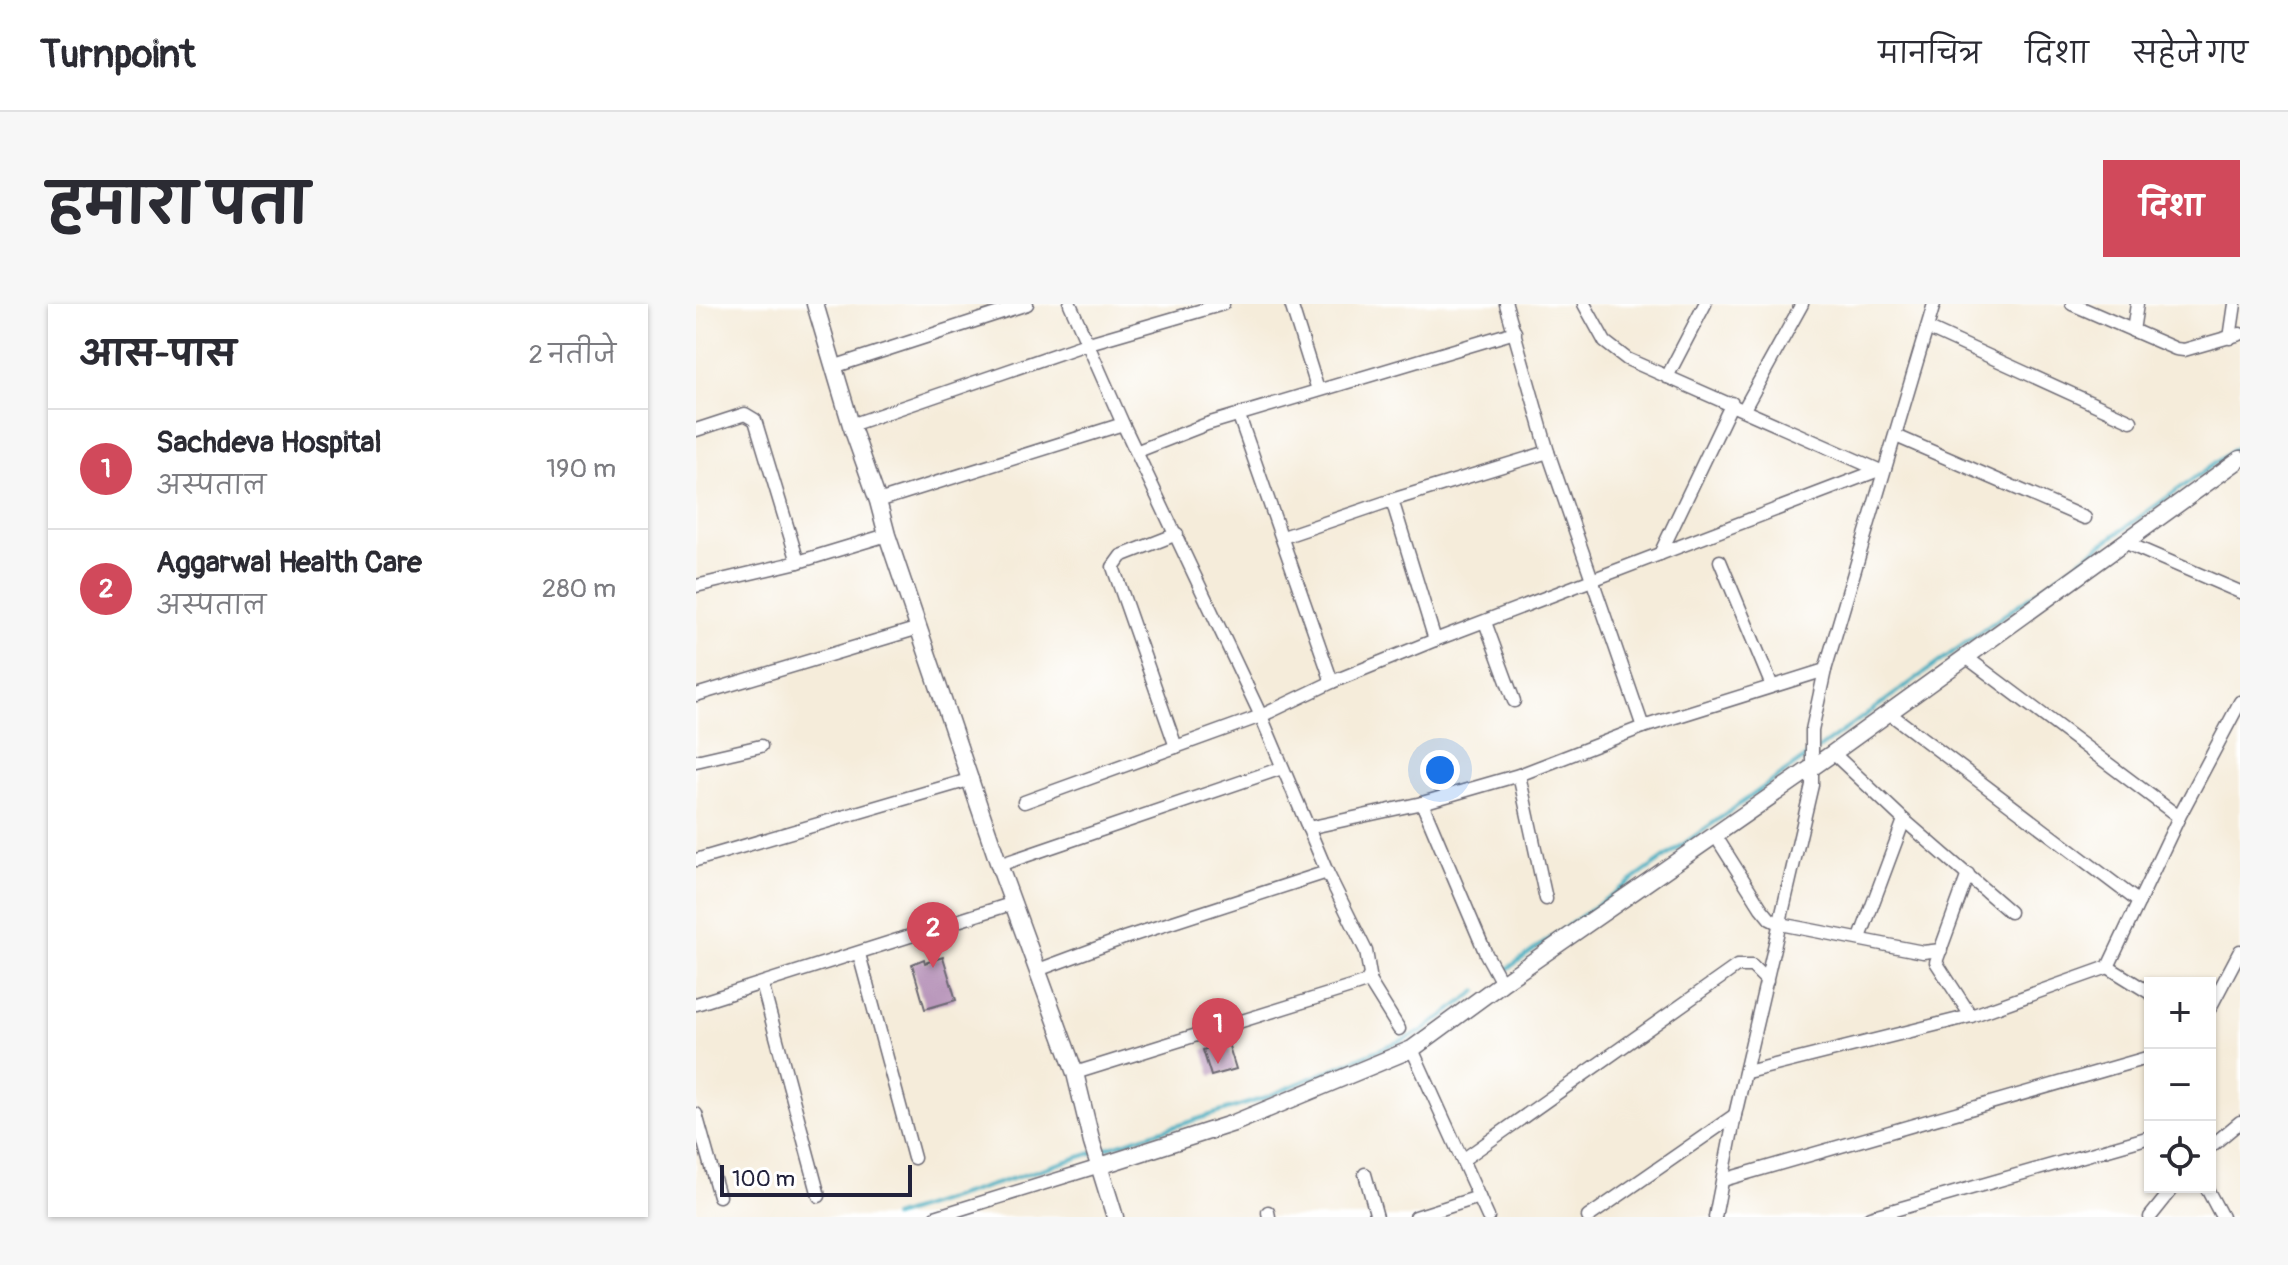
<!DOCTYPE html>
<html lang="hi">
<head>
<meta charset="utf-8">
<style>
  :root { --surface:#fff; --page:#f7f7f7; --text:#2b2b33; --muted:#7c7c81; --line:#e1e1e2; --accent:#d1495b }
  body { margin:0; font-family:Pangolin,"Playpen Sans Deva",sans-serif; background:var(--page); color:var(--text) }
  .controls { position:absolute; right:24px; bottom:24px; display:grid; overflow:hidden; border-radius:0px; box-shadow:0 2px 6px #0004 }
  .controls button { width:72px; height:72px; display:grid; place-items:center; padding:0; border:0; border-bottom:2px solid var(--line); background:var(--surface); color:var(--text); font:40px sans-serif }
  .scale { position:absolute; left:24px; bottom:20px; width:192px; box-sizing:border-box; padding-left:8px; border:4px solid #22223b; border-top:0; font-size:22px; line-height:28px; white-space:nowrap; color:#22223b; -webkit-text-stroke:6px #fff; paint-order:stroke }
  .you { position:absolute; left:744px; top:466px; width:28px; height:28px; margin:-20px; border:6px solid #fff; border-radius:50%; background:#1a73e8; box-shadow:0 0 0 12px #1a73e833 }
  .badge { display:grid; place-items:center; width:52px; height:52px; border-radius:50%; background:var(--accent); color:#fff; font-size:26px; font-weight:700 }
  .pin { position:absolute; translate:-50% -66px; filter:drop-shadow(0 2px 4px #0008) }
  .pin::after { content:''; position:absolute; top:42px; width:28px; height:24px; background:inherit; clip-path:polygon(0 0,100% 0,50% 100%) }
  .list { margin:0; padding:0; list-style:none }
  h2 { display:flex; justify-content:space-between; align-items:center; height:104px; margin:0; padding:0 32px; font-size:34px }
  h2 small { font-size:26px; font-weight:400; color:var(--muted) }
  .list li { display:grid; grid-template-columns:52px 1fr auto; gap:24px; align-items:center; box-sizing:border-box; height:120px; padding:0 32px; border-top:2px solid var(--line) }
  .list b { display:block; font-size:30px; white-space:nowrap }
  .list p { margin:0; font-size:26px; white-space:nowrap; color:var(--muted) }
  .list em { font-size:26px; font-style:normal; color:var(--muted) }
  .icon { flex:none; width:44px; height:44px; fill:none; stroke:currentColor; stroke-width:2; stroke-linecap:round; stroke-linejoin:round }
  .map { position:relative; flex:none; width:1544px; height:913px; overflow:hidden; border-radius:0px }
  header { display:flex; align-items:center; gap:48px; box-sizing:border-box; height:112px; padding:0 40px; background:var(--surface); border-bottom:2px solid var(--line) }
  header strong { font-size:38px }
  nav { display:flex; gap:44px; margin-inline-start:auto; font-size:28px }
  .intro { display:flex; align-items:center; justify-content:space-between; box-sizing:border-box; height:192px; padding:0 48px }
  h1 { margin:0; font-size:56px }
  .button { padding:20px 36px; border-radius:0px; background:var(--accent); color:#fff; font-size:28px; font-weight:700 }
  main { display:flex; gap:48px; padding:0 48px }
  aside { flex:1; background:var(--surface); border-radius:0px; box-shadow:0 2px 6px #0004 }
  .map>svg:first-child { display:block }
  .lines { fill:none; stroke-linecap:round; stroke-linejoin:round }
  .stream { stroke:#41acbf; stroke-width:4 }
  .building { fill:#ba98bc }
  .minor-casing { stroke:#6c6973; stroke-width:15 }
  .tertiary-casing { stroke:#6c6973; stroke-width:19 }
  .minor { stroke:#fff; stroke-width:12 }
  .tertiary { stroke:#fff; stroke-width:16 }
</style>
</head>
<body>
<header>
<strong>Turnpoint</strong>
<nav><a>मानचित्र</a><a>दिशा</a><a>सहेजे गए</a></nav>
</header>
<div class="intro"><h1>हमारा पता</h1><a class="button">दिशा</a></div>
<main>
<aside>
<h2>आस-पास<small>2 नतीजे</small></h2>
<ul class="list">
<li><span class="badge">1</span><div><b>Sachdeva Hospital</b><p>अस्पताल</p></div><em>190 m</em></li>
<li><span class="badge">2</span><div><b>Aggarwal Health Care</b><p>अस्पताल</p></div><em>280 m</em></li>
</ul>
</aside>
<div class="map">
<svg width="1544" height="913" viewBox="0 0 1544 913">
  <rect width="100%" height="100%" fill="#fff"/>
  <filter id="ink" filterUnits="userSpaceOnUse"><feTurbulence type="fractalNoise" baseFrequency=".0125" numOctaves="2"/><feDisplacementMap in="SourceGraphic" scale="16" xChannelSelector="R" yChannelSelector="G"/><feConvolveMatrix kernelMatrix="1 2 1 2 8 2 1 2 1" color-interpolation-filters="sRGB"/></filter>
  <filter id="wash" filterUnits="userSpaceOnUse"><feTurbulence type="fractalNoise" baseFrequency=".006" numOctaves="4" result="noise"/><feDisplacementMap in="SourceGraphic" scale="32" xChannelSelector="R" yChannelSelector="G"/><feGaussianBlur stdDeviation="1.8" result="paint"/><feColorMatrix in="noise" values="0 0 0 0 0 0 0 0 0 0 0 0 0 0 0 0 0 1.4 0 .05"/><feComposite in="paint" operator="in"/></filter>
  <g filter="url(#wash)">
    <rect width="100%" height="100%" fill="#f5ecda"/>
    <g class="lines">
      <g class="stream">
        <path d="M1121,446L1544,141"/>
        <path d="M804,670L1113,451"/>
        <path d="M404,846L565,795L725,728L781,687"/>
        <path d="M197,913L396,849"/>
      </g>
    </g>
    <g id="blocks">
      <g class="building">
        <path d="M247,653L260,696L229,705L216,660L228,655L229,659Z"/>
        <path d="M531,736L540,765L515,772L507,746Z"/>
      </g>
    </g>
  </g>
  <g filter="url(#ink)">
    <use href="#blocks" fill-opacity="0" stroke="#6c6973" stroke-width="2"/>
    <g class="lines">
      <g class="minor-casing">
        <g id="minor">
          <path d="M374,0L427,120L565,412L631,568L670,647L674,671L670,678L658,682L379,769"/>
          <path d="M595,0L622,86"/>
          <path d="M810,0L852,148L947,423"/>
          <path d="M888,0L909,38L931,55L1185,167"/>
          <path d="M1376,0L1480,45L1488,46L1544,30"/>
          <path d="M1231,24L1435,117"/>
          <path d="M1437,27L1441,0"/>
          <path d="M1534,34L1539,0"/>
          <path d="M137,63L331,0"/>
          <path d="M971,73L1009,0"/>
          <path d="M1048,105L1106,0"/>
          <path d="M543,112L636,378"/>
          <path d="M155,121L393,39L527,0"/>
          <path d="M0,126L49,110L59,116L102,258"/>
          <path d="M1200,132L1389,214"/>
          <path d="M442,147L511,120L819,28"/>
          <path d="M696,196L739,336"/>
          <path d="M182,197L427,120"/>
          <path d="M587,233L696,196L852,148"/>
          <path d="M1428,238L1544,288"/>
          <path d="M964,250L1036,99"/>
          <path d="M1024,257L1076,382"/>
          <path d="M0,282L102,258L191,231"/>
          <path d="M789,318L818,397"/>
          <path d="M1270,353L1483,513"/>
          <path d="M0,391L223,324"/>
          <path d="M1193,409L1443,598"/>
          <path d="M480,443L417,263L425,252L481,230"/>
          <path d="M1137,449L1208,516L1314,608"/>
          <path d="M0,457L65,442"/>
          <path d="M823,471L850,595"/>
          <path d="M328,498L565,412L636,378L739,336L1183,166"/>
          <path d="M726,499L790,650L806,679"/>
          <path d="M612,524L726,499L823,471L947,423L1129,366"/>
          <path d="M1019,531L1065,604L1074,615L1084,620L1227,648L1245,646"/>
          <path d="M0,556L276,475"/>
          <path d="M303,561L586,464"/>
          <path d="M1272,570L1240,658L1275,712"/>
          <path d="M1164,634L1208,516"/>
          <path d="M163,650L218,854"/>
          <path d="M1412,663L1454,689"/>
          <path d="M342,666L428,634L631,568"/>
          <path d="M672,675L703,725"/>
          <path d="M66,680L123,892"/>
          <path d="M0,700L318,599"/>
          <path d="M1514,704L1544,647"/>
          <path d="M716,745L792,913"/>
          <path d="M1051,768L1275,712L1412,663L1483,513L1544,398"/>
          <path d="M0,810L23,892"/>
          <path d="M1514,843L1544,818"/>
          <path d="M768,855L1041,662H1056L1071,677"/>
          <path d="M669,870L681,913"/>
          <path d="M1027,876L1454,753"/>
          <path d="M1510,883L1526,913"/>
          <path d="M572,908L573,913"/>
          <path d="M239,913L404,862"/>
          <path d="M720,913L783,893"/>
          <path d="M892,913L1039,811"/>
          <path d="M1019,913L1039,811L1116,481V426L1129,366L1238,0"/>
          <path d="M1174,913L1454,833"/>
          <path d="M1454,913L1478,883"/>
        </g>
      </g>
      <g class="tertiary-casing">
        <g id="tertiary">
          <path d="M119,0L155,121L182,197L191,231L303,561L379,769L396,839L419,913"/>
          <path d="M404,862L538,819L716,745L806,679L1137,449L1544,155"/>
        </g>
      </g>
      <use href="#minor" class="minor"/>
      <use href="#tertiary" class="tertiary"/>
    </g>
  </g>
</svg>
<div class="controls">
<button>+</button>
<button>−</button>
<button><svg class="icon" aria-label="locate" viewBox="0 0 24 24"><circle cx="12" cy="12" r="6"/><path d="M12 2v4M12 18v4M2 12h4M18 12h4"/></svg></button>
</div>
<div class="scale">100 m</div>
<div class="you"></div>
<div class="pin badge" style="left:522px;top:760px">1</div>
<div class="pin badge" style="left:237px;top:664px">2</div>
</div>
</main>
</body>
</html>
